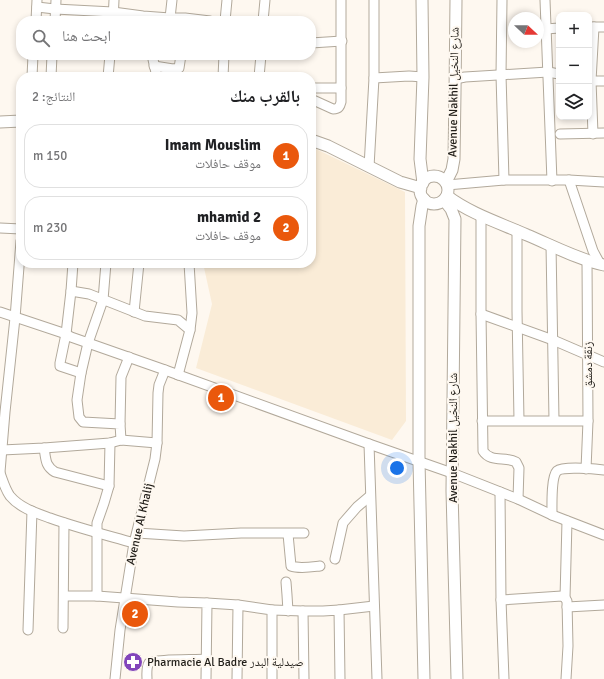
<!DOCTYPE html>
<html lang="ar">
<head>
<meta charset="utf-8">
<style>
  :root { --surface:#fff; --page:#f6f6f6; --text:#202124; --muted:#757577; --line:#e0e0e0; --accent:#ea580c }
  body { margin:0; font-family:Signika,"Noto Naskh Arabic",sans-serif; background:var(--page); color:var(--text); direction:rtl }
  .controls { position:absolute; right:12px; top:12px; display:grid; overflow:hidden; border-radius:8px; box-shadow:0 2px 6px #0003 }
  .controls button { width:36px; height:36px; display:grid; place-items:center; padding:0; border:0; border-bottom:1px solid var(--line); background:var(--surface); color:var(--text); font:20px sans-serif }
  .compass { position:absolute; left:508px; top:12px; width:36px; height:36px; border-radius:50%; background:var(--surface); box-shadow:0 2px 6px #0003; rotate:112deg }
  .you { position:absolute; left:397px; top:468px; width:14px; height:14px; margin:-10px; border:3px solid #fff; border-radius:50%; background:#1a73e8; box-shadow:0 0 0 6px #1a73e833 }
  .badge { display:grid; place-items:center; width:26px; height:26px; border-radius:50%; background:var(--accent); color:#fff; font-size:13px; font-weight:700 }
  .pin { position:absolute; translate:-50% -50%; border:2px solid #fff; box-shadow:0 1px 4px #0006 }
  .list { margin:0; padding:0; list-style:none }
  h2 { display:flex; justify-content:space-between; align-items:center; height:52px; margin:0; padding:0 16px; font-size:17px }
  h2 small { font-size:13px; font-weight:400; color:var(--muted) }
  .list li { display:grid; grid-template-columns:26px 1fr auto; gap:12px; align-items:center; box-sizing:border-box; height:64px; margin:0 8px 8px; padding:0 8px; border:1px solid var(--line); border-radius:16px }
  .list b { display:block; font-size:15px; white-space:nowrap }
  .list p { margin:0; font-size:13px; white-space:nowrap; color:var(--muted) }
  .list em { font-size:13px; font-style:normal; color:var(--muted) }
  .icon { flex:none; width:22px; height:22px; fill:none; stroke:currentColor; stroke-width:2; stroke-linecap:round; stroke-linejoin:round }
  .map { position:relative; flex:none; width:604px; height:679px; overflow:hidden; direction:ltr }
  .search { position:absolute; background:var(--surface); box-shadow:0 2px 6px #0003; left:16px; top:16px; width:300px; height:44px; display:flex; align-items:center; gap:10px; box-sizing:border-box; padding:0 14px; border-radius:16px; color:var(--muted); font-size:15px }
  .panel { position:absolute; background:var(--surface); box-shadow:0 2px 6px #0003; left:16px; top:72px; width:300px; height:196px; border-radius:16px; direction:rtl }
  .map>svg:first-child { display:block }
  .built { fill:#faecd7 }
  .lines { fill:none; stroke-linecap:round; stroke-linejoin:round }
  .minor-casing { stroke:#b2a99b; stroke-width:11 }
  .tertiary-casing { stroke:#b2a99b; stroke-width:13 }
  .minor { stroke:#fff; stroke-width:9 }
  .tertiary { stroke:#fff; stroke-width:11 }
  .labels { text-anchor:middle; dominant-baseline:central; stroke-width:4; stroke-linejoin:round; paint-order:stroke }
  .street-label { font-size:12px; fill:#211e19; stroke:#fef8f0 }
  .poi-label { font-size:12px; fill:#211e19; stroke:#fef8f0; text-anchor:start }
</style>
</head>
<body>
<div class="map">
<svg width="604" height="679" viewBox="0 0 604 679">
  <rect width="100%" height="100%" fill="#fef8f0"/>
  <path class="built" d="M311,148L316,149L405,192L406,421L392,440L196,368L212,304L203,263H311Z"/>
  <g class="lines">
    <g class="minor-casing">
      <g id="minor">
        <path d="M502,0L501,75L504,180"/>
        <path d="M545,0L552,181"/>
        <path d="M37,7L55,9L113,12L143,16L170,18H185L210,21"/>
        <path d="M170,18L172,0"/>
        <path d="M36,21L37,0"/>
        <path d="M55,21L56,0"/>
        <path d="M113,21L114,0"/>
        <path d="M225,21L227,0"/>
        <path d="M263,21L265,0"/>
        <path d="M589,27H604"/>
        <path d="M546,29L559,28"/>
        <path d="M311,43L342,41"/>
        <path d="M152,55L157,77"/>
        <path d="M154,66L173,69L179,68L181,55"/>
        <path d="M32,77L33,55"/>
        <path d="M51,77L52,55"/>
        <path d="M108,77L110,55"/>
        <path d="M223,77L224,55"/>
        <path d="M259,77L261,55"/>
        <path d="M374,78L409,76L423,77"/>
        <path d="M455,79L465,77L548,72L559,74"/>
        <path d="M589,81H604"/>
        <path d="M311,88H341"/>
        <path d="M311,99L333,109C339,109 340,106 341,102V0"/>
        <path d="M560,134L604,133"/>
        <path d="M593,134L591,81L594,27"/>
        <path d="M369,167L374,78V0"/>
        <path d="M569,180L593,251L600,264"/>
        <path d="M447,185L504,180H569L604,182"/>
        <path d="M481,216V314L483,451C491,463 505,456 516,462L519,468L518,499"/>
        <path d="M0,228L21,229"/>
        <path d="M517,230V311L519,420"/>
        <path d="M551,245L554,420"/>
        <path d="M73,263L71,291L66,334L60,363V366L81,373"/>
        <path d="M106,263L103,300L88,343L81,373L77,400L79,417L83,422L120,424L121,440"/>
        <path d="M71,291L89,294L145,316L178,320L190,330"/>
        <path d="M0,312L66,334L71,337L165,370L369,444L452,473L518,499L552,515L604,535"/>
        <path d="M134,312L139,263"/>
        <path d="M481,314L553,340L604,362"/>
        <path d="M178,375L190,330L192,313L189,263"/>
        <path d="M482,421H588"/>
        <path d="M120,424L121,377L129,357"/>
        <path d="M369,444L377,679"/>
        <path d="M44,448C46,459 45,466 55,472L109,486"/>
        <path d="M2,450L44,448L110,443L121,440L157,443"/>
        <path d="M586,469L588,421L587,261"/>
        <path d="M0,472L5,412L15,318L21,241"/>
        <path d="M0,473C3,481 5,489 10,496C20,508 36,513 50,518C78,528 106,535 134,543"/>
        <path d="M500,492L501,600L504,679"/>
        <path d="M552,515C552,506 551,477 557,471C563,466 595,469 604,470"/>
        <path d="M137,533L184,536L241,533H304"/>
        <path d="M288,534L291,566C299,569 311,567 320,566"/>
        <path d="M335,559L343,523L357,507L370,496"/>
        <path d="M286,582L287,595L288,611"/>
        <path d="M64,596H97L178,602L207,603L206,679"/>
        <path d="M97,596V523L104,503L109,486L110,443"/>
        <path d="M565,598L567,521"/>
        <path d="M501,600L562,596L565,598L567,601L568,646L566,679"/>
        <path d="M207,603L238,605"/>
        <path d="M567,607L604,605"/>
        <path d="M272,610L303,611"/>
        <path d="M339,610L374,606"/>
        <path d="M63,628L64,523"/>
        <path d="M28,630L32,511"/>
        <path d="M115,679L120,630L134,543L155,459L157,443L158,393L159,385L165,370"/>
        <path d="M147,679C147,675 146,667 149,663C153,659 198,660 206,659"/>
        <path d="M237,679L238,605L272,610V679"/>
        <path d="M304,679L303,611H323L339,610L340,679"/>
      </g>
    </g>
    <g class="tertiary-casing">
      <g id="tertiary">
        <path d="M422,0L423,77L420,159L423,183"/>
        <path d="M0,122L21,121"/>
        <path d="M311,140L328,146L400,182L421,188"/>
        <circle cx="434" cy="190" r="14"/>
        <path d="M446,182L452,170L454,159L455,93L456,0"/>
        <path d="M447,196C471,214 500,223 527,235C551,245 579,260 604,265"/>
        <path d="M444,200L451,209L455,219L452,491L457,679"/>
        <path d="M424,679L419,461V226L422,206L424,199"/>
      </g>
    </g>
    <use href="#minor" class="minor"/>
    <use href="#tertiary" class="tertiary"/>
  </g>
  <defs>
    <g id="pharmacy-disc" transform="scale(1)"><circle r="9.5" fill="#8245bb" stroke="#fef8f0"/><path d="M-2-6h4v4h4v4h-4v4h-4v-4h-4v-4h4Z" fill="#fff"/></g>
  </defs>
  <g fill-rule="evenodd">
    <use href="#pharmacy-disc" x="133" y="662"/>
  </g>
  <g class="labels">
    <g class="street-label">
      <text transform="translate(454 92) rotate(-89)">Avenue Nakhil شارع النخيل</text>
      <text transform="translate(588 365) rotate(-90)">زنقة دمشق</text>
      <text transform="translate(453 438) rotate(-90)">Avenue Nakhil شارع النخيل</text>
      <text transform="translate(140 524) rotate(-77)">Avenue Al Khalij</text>
    </g>
    <g class="poi-label">
      <text x="147" y="662">Pharmacie Al Badre صيدلية البدر</text>
    </g>
  </g>
</svg>
<div class="controls">
<button>+</button>
<button>−</button>
<button><svg class="icon" aria-label="layers" viewBox="0 0 24 24"><path d="M12 4l9 5-9 5-9-5zM3 14l9 5 9-5"/></svg></button>
</div>
<svg class="compass" viewBox="-18 -18 36 36"><path d="M0-13l5 13h-10z" fill="#e53935"/><path d="M0 13l5-13h-10z" fill="#757577"/></svg>
<div class="you"></div>
<div class="pin badge" style="left:221px;top:398px">1</div>
<div class="pin badge" style="left:135px;top:614px">2</div>
<div class="search"><svg class="icon" aria-label="search" viewBox="0 0 24 24"><circle cx="10" cy="10" r="6"/><path d="M15 15l6 6"/></svg>ابحث هنا</div>
<section class="panel">
<h2>بالقرب منك<small>النتائج: 2</small></h2>
<ul class="list">
<li><span class="badge">1</span><div><b>Imam Mouslim</b><p>موقف حافلات</p></div><em>150 m</em></li>
<li><span class="badge">2</span><div><b>mhamid 2</b><p>موقف حافلات</p></div><em>230 m</em></li>
</ul>
</section>
</div>
</body>
</html>
